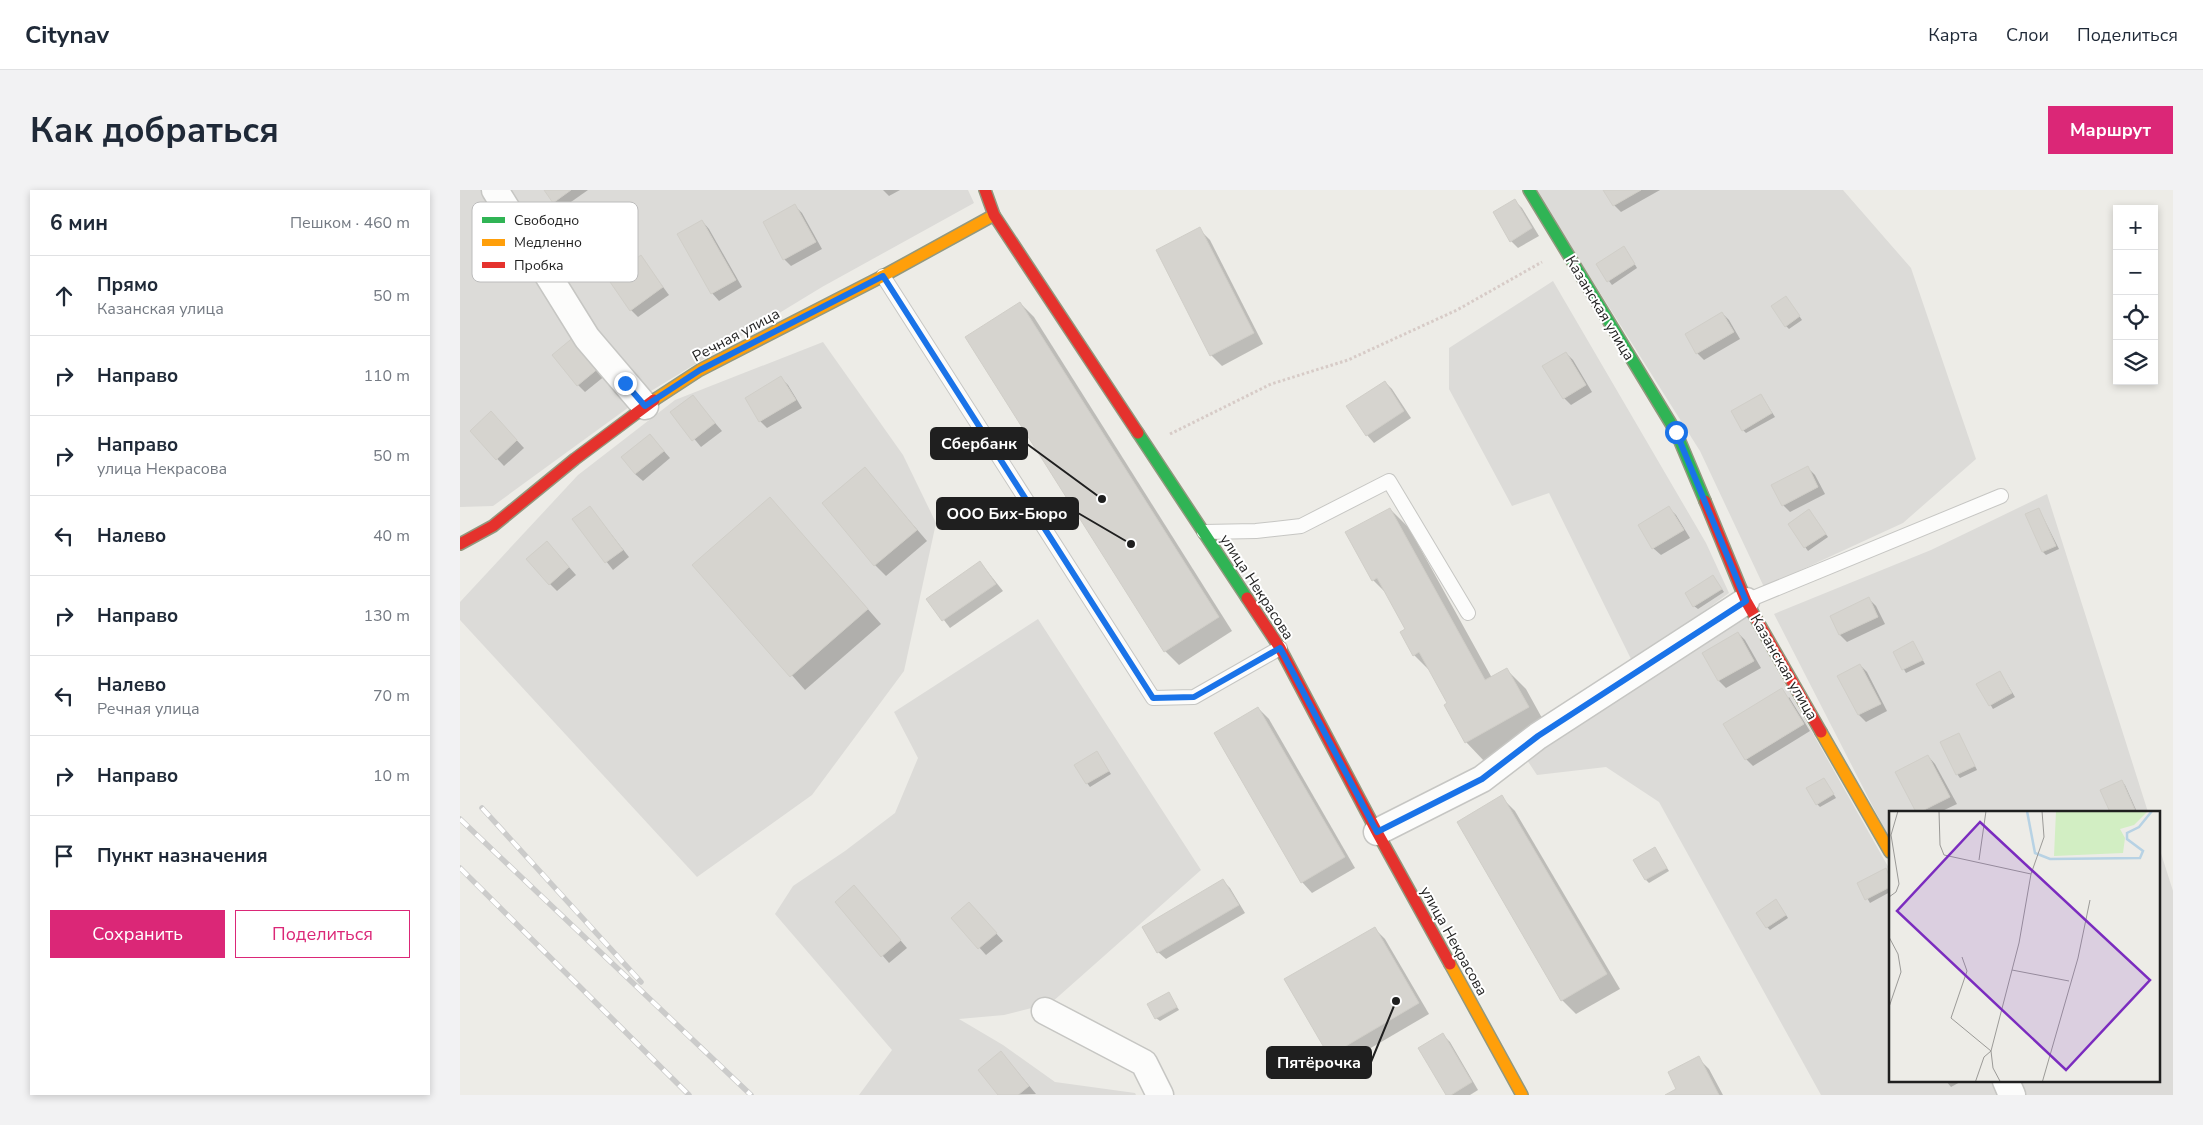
<!DOCTYPE html>
<html lang="ru">
<head>
<meta charset="utf-8">
<style>
  :root { --surface:#fff; --page:#f2f2f3; --text:#1f2937; --muted:#747a83; --line:#e0e1e3; --accent:#db2777 }
  body { margin:0; font-family:"Nunito Sans",sans-serif; background:var(--page); color:var(--text) }
  .controls { position:absolute; right:15px; top:15px; display:grid; overflow:hidden; border-radius:0px; box-shadow:0 2px 8px #0003 }
  .controls button { width:45px; height:45px; display:grid; place-items:center; padding:0; border:0; border-bottom:1px solid var(--line); background:var(--surface); color:var(--text); font:25px sans-serif }
  .stop { position:absolute; width:15px; height:15px; margin:-11px; border:4px solid #1a73e8; border-radius:50%; background:#fff }
  .stop.end { background:#1a73e8; border-color:#fff; box-shadow:0 1px 5px #0008 }
  .list { margin:0; padding:0; list-style:none }
  h2 { display:flex; justify-content:space-between; align-items:center; height:65px; margin:0; padding:0 20px; font-size:21px }
  h2 small { font-size:16px; font-weight:400; color:var(--muted) }
  .list li { display:grid; grid-template-columns:32px 1fr auto; gap:15px; align-items:center; box-sizing:border-box; height:80px; padding:0 20px; border-top:1px solid var(--line) }
  .list b { display:block; font-size:19px; white-space:nowrap }
  .list p { margin:0; font-size:16px; white-space:nowrap; color:var(--muted) }
  .list em { font-size:16px; font-style:normal; color:var(--muted) }
  .actions { display:flex; gap:10px; padding:15px 20px }
  .actions a { flex:1; padding:11px 0; border:1px solid var(--accent); border-radius:0px; text-align:center; font-size:18px; color:var(--accent) }
  .actions .main { background:var(--accent); color:#fff }
  .icon { flex:none; width:28px; height:28px; fill:none; stroke:currentColor; stroke-width:2; stroke-linecap:round; stroke-linejoin:round }
  .map { position:relative; flex:none; width:1713px; height:905px; overflow:hidden; border-radius:0px }
  header { display:flex; align-items:center; gap:30px; box-sizing:border-box; height:70px; padding:0 25px; background:var(--surface); border-bottom:1px solid var(--line) }
  header strong { font-size:24px }
  nav { display:flex; gap:28px; margin-inline-start:auto; font-size:18px }
  .intro { display:flex; align-items:center; justify-content:space-between; box-sizing:border-box; height:120px; padding:0 30px }
  h1 { margin:0; font-size:35px }
  .button { padding:12px 22px; border-radius:0px; background:var(--accent); color:#fff; font-size:18px; font-weight:700 }
  main { display:flex; gap:30px; padding:0 30px }
  aside { flex:1; background:var(--surface); border-radius:0px; box-shadow:0 2px 8px #0003 }
  .map>svg:first-child { display:block }
  .residential { fill:#dcdbd8 }
  .shadow { fill:#0003 }
  .building { fill:#d6d4cf; stroke:#d0cec8 }
  .lines { fill:none; stroke-linecap:round; stroke-linejoin:round }
  .lane-casing { stroke:#c6c6c3; stroke-width:16 }
  .street-casing { stroke:#c6c6c3; stroke-width:29 }
  .fast-casing { stroke:#92987e; stroke-width:14 }
  .slow-casing { stroke:#92987e; stroke-width:14 }
  .jam-casing { stroke:#92987e; stroke-width:14 }
  .path { stroke:#d7cbc7; stroke-width:3; stroke-dasharray:2.5 2.5; stroke-linecap:butt }
  .lane { stroke:#fcfcfb; stroke-width:14 }
  .street { stroke:#fcfcfb; stroke-width:26 }
  .fast { stroke:#30b455; stroke-width:11 }
  .slow { stroke:#ff9f0a; stroke-width:11 }
  .jam { stroke:#e5322d; stroke-width:11 }
  .rail-casing { stroke:#cbcbca; stroke-width:5.5 }
  .rail { stroke:#fff; stroke-width:4; stroke-dasharray:11; stroke-linecap:butt }
  .route { stroke:#1a73e8; stroke-width:6 }
  .labels { text-anchor:middle; dominant-baseline:central; stroke-width:4; stroke-linejoin:round; paint-order:stroke }
  .street-label { font-size:15px; fill:#1f1f1f; stroke:#fff }
  .inset-river { fill:none; stroke:#b7d2e4; stroke-width:2.5 }
  .inset-road { fill:none; stroke:#9b9a97; stroke-width:1 }
  .view { fill:#7b2cbf; fill-opacity:0.15; stroke:#7b2cbf; stroke-width:2.5 }
  .inset-edge { fill:none; stroke:#1f1f1f; stroke-width:2.5 }
  .key { fill:#fff; stroke:#bcbcbc; stroke-width:1 }
  .key-label { font-size:14px; fill:#1f1f1f }
  .leader { fill:none; stroke:#1f1f1f; stroke-width:2 }
  .callout-dot { fill:#1f1f1f; stroke:#fff; stroke-width:2 }
  .callout { fill:#1f1f1f; stroke:#1f1f1f; stroke-width:2 }
  .callout-label { font-size:16px; text-anchor:middle; font-weight:bold; fill:#fff }
</style>
</head>
<body>
<header>
<strong>Citynav</strong>
<nav><a>Карта</a><a>Слои</a><a>Поделиться</a></nav>
</header>
<div class="intro"><h1>Как добраться</h1><a class="button">Маршрут</a></div>
<main>
<aside>
<h2>6 мин<small>Пешком · 460 m</small></h2>
<ul class="list">
<li><svg class="icon" aria-label="ahead" viewBox="0 0 24 24"><path d="M12 20V5M6 11l6-6 6 6"/></svg><div><b>Прямо</b><p>Казанская улица</p></div><em>50 m</em></li>
<li><svg class="icon" aria-label="right" viewBox="0 0 24 24"><path d="M7 20v-9h11M14 6l5 5-5 5"/></svg><div><b>Направо</b></div><em>110 m</em></li>
<li><svg class="icon" aria-label="right" viewBox="0 0 24 24"><path d="M7 20v-9h11M14 6l5 5-5 5"/></svg><div><b>Направо</b><p>улица Некрасова</p></div><em>50 m</em></li>
<li><svg class="icon" aria-label="left" viewBox="0 0 24 24"><path d="M17 20v-9H6M10 6l-5 5 5 5"/></svg><div><b>Налево</b></div><em>40 m</em></li>
<li><svg class="icon" aria-label="right" viewBox="0 0 24 24"><path d="M7 20v-9h11M14 6l5 5-5 5"/></svg><div><b>Направо</b></div><em>130 m</em></li>
<li><svg class="icon" aria-label="left" viewBox="0 0 24 24"><path d="M17 20v-9H6M10 6l-5 5 5 5"/></svg><div><b>Налево</b><p>Речная улица</p></div><em>70 m</em></li>
<li><svg class="icon" aria-label="right" viewBox="0 0 24 24"><path d="M7 20v-9h11M14 6l5 5-5 5"/></svg><div><b>Направо</b></div><em>10 m</em></li>
<li><svg class="icon" aria-label="arrive" viewBox="0 0 24 24"><path d="M6 21V4h12l-3 4 3 4H6"/></svg><div><b>Пункт назначения</b></div></li>
</ul>
<div class="actions"><a class="main">Сохранить</a><a>Поделиться</a></div>
</aside>
<div class="map">
<svg width="1713" height="905" viewBox="0 0 1713 905">
  <rect width="100%" height="100%" fill="#edece7"/>
  <g class="residential">
    <path d="M0,0H508L514,13L362,97L191,201L33,316L0,317Z"/>
    <path d="M1075,0H1383L1451,78L1516,269L1443,333L1304,397L1240,261Z"/>
    <path d="M1093,91L1246,353L1269,403L1173,473L1089,303L1052,316L989,199V158Z"/>
    <path d="M363,152L443,265L476,333L444,481L352,605L237,687L0,430V412L118,285L215,210Z"/>
    <path d="M1587,304L1688,622H1430V650L1314,424L1471,360Z"/>
    <path d="M1282,418L1430,680V891H1539L1546,905H1361L1199,612L1146,577L1077,585L1063,564Z"/>
    <path d="M578,429L741,680L591,813L544,825L499,829L543,855L595,892L675,903L676,905H399L432,860L315,724L333,696L385,661L435,623L458,568L434,522Z"/>
    <path d="M1699,657L1713,701V905H1562L1555,891H1699Z"/>
  </g>
  <g class="shadow">
    <path d="M85,0H128L101,19Z"/>
    <path d="M423,0H440L429,6Z"/>
    <path d="M1145,0H1200L1161,22L1154,15Z"/>
    <path d="M1055,11L1062,18L1079,46L1058,58L1051,51Z"/>
    <path d="M335,16L342,23L362,59L331,76L324,69Z"/>
    <path d="M242,31L249,39L282,97L259,111L252,103Z"/>
    <path d="M739,39L750,50L803,154L762,176L751,165Z"/>
    <path d="M1167,61L1177,78L1152,95L1137,75Z"/>
    <path d="M181,67L209,105L178,127L171,120Z"/>
    <path d="M1326,107L1342,130L1329,139L1326,136Z"/>
    <path d="M560,113L574,127L772,441L719,475L705,461Z"/>
    <path d="M1262,123L1269,130L1280,149L1244,170L1237,163Z"/>
    <path d="M122,155L146,185L125,202L118,195Z"/>
    <path d="M1106,163L1113,170L1132,202L1111,215L1104,208Z"/>
    <path d="M321,188L328,195L342,218L307,238L300,231L287,209Z"/>
    <path d="M925,192L932,199L951,228L914,253L907,245Z"/>
    <path d="M1301,205L1315,227L1286,243L1283,240Z"/>
    <path d="M233,207L262,241L241,257L212,222Z"/>
    <path d="M38,230L64,258L44,276L11,241Z"/>
    <path d="M190,245L210,268L183,291L175,284Z"/>
    <path d="M1348,278L1355,285L1365,304L1330,322L1323,315Z"/>
    <path d="M405,279L467,351L426,386L415,375Z"/>
    <path d="M310,308L421,434L345,500L234,375Z"/>
    <path d="M130,317L169,367L153,380L114,330Z"/>
    <path d="M1209,318L1216,325L1230,348L1201,365L1193,358L1180,335Z"/>
    <path d="M930,319L949,338L1032,488L1047,480L1066,499L1087,537L1025,572L1006,552L989,513L973,484L954,465L946,440L926,403L913,390Z"/>
    <path d="M1579,319L1599,359L1586,365L1583,362Z"/>
    <path d="M1349,320L1368,347L1348,361L1329,334Z"/>
    <path d="M94,360L116,385L97,401L90,394Z"/>
    <path d="M520,372L543,401L490,438L468,409Z"/>
    <path d="M1253,386L1264,402L1238,419L1234,416Z"/>
    <path d="M1409,409L1416,416L1425,434L1387,452L1380,445L1372,427Z"/>
    <path d="M1278,443L1285,450L1301,478L1266,498L1259,491L1243,463Z"/>
    <path d="M1453,453L1465,474L1446,483L1434,462Z"/>
    <path d="M1400,475L1407,482L1427,521L1406,532L1399,525L1379,486Z"/>
    <path d="M1540,482L1555,507L1533,519L1518,494Z"/>
    <path d="M1329,507L1350,541L1293,576L1286,569Z"/>
    <path d="M798,518L809,529L895,678L852,703L842,692Z"/>
    <path d="M1499,544L1517,580L1500,588L1497,584Z"/>
    <path d="M637,563L651,584L630,597L627,593Z"/>
    <path d="M1468,566L1475,574L1497,614L1480,622H1457L1436,583Z"/>
    <path d="M1364,589L1376,608L1360,617L1357,614Z"/>
    <path d="M1662,592L1665,595L1677,622H1651L1641,600Z"/>
    <path d="M1041,607L1055,621L1160,799L1116,824L1102,810Z"/>
    <path d="M1195,659L1209,681L1189,693L1186,690Z"/>
    <path d="M1426,680L1430,687V702L1410,713L1399,694Z"/>
    <path d="M763,691L770,698L785,723L706,769L698,762Z"/>
    <path d="M401,704L447,758L429,773L376,712Z"/>
    <path d="M1319,714L1328,728L1310,740L1307,737Z"/>
    <path d="M516,721L543,751L526,765L493,728Z"/>
    <path d="M914,738L925,749L969,824L880,876L870,865Z"/>
    <path d="M708,803L719,820L700,831L696,828Z"/>
    <path d="M983,845L990,852L1018,900L1010,905H987Z"/>
    <path d="M541,863L548,870L576,904L540,905Z"/>
    <path d="M1238,868L1249,879L1263,905H1208L1218,900Z"/>
    <path d="M1486,891H1502L1491,897Z"/>
  </g>
  <g class="building">
    <path d="M84,0H111L93,13Z"/>
    <path d="M1143,0H1181L1153,16Z"/>
    <path d="M1055,9L1072,38L1050,52L1033,22Z"/>
    <path d="M335,14L356,52L323,70L303,32Z"/>
    <path d="M242,30L276,90L251,104L217,44Z"/>
    <path d="M740,37L794,143L750,166L696,60Z"/>
    <path d="M1164,56L1175,74L1147,92L1136,74Z"/>
    <path d="M181,65L203,97L170,121L148,89Z"/>
    <path d="M1326,106L1340,126L1325,137L1311,116Z"/>
    <path d="M560,112L759,427L704,462L505,147Z"/>
    <path d="M1262,122L1274,142L1236,164L1225,144Z"/>
    <path d="M115,146L140,177L117,196L92,165Z"/>
    <path d="M1106,162L1126,195L1103,209L1082,176Z"/>
    <path d="M321,186L336,210L299,232L285,208Z"/>
    <path d="M925,191L944,221L906,246L886,216Z"/>
    <path d="M1301,204L1312,223L1282,241L1271,221Z"/>
    <path d="M233,205L255,233L232,251L210,222Z"/>
    <path d="M31,221L57,250L36,270L10,241Z"/>
    <path d="M190,244L204,261L175,284L161,267Z"/>
    <path d="M1348,276L1358,297L1322,316L1311,295Z"/>
    <path d="M405,277L457,340L414,376L362,313Z"/>
    <path d="M310,307L408,419L330,487L232,375Z"/>
    <path d="M130,316L163,360L145,373L112,329Z"/>
    <path d="M1209,316L1224,340L1192,359L1178,335Z"/>
    <path d="M930,318L1025,490L1047,478L1069,517L1005,553L984,515L987,513L959,462L953,466L940,442L945,439L917,388L912,391L885,342Z"/>
    <path d="M1579,318L1596,356L1582,362L1565,324Z"/>
    <path d="M1349,319L1366,344L1344,358L1328,334Z"/>
    <path d="M87,351L109,377L89,395L66,369Z"/>
    <path d="M520,371L536,394L482,431L466,409Z"/>
    <path d="M1253,385L1262,399L1233,417L1225,403Z"/>
    <path d="M1409,407L1418,427L1379,445L1370,426Z"/>
    <path d="M1278,442L1294,471L1258,491L1242,463Z"/>
    <path d="M1453,451L1463,470L1442,480L1433,462Z"/>
    <path d="M1400,474L1421,514L1398,525L1377,486Z"/>
    <path d="M1540,481L1552,503L1529,516L1516,494Z"/>
    <path d="M1322,498L1344,534L1285,570L1263,534Z"/>
    <path d="M798,517L885,667L841,693L754,543Z"/>
    <path d="M1499,543L1515,576L1496,585L1480,552Z"/>
    <path d="M637,561L649,581L626,594L614,575Z"/>
    <path d="M1468,565L1490,607L1460,622H1456L1435,582Z"/>
    <path d="M1364,588L1374,604L1356,615L1346,598Z"/>
    <path d="M1662,590L1675,620L1670,622H1650L1640,600Z"/>
    <path d="M1042,605L1147,784L1101,811L997,632Z"/>
    <path d="M1195,657L1207,678L1185,690L1173,670Z"/>
    <path d="M1426,678L1430,688V697L1405,710L1397,693Z"/>
    <path d="M763,689L779,715L697,763L682,737Z"/>
    <path d="M394,695L441,750L421,767L375,712Z"/>
    <path d="M1316,709L1326,725L1306,738L1296,723Z"/>
    <path d="M509,712L537,743L518,759L491,728Z"/>
    <path d="M915,737L959,813L869,866L824,789Z"/>
    <path d="M709,802L717,817L695,829L687,814Z"/>
    <path d="M983,843L1012,892L991,905H986L958,858Z"/>
    <path d="M541,861L569,896L558,905H538L518,880Z"/>
    <path d="M1239,866L1259,905H1205L1216,899L1208,882Z"/>
  </g>
  <g class="lines">
    <g class="lane-casing">
      <g id="lane">
        <path d="M423,86L693,508L734,507L820,458"/>
        <path d="M744,342L796,341L841,336L929,291L1008,423"/>
        <path d="M1286,411L1541,306"/>
      </g>
    </g>
    <g class="street-casing">
      <g id="street">
        <path d="M35,0L127,148L185,216"/>
        <path d="M917,642L1022,589L1078,546L1286,411"/>
        <path d="M585,821L684,873L700,905"/>
        <path d="M1546,891L1552,905"/>
      </g>
    </g>
    <g class="fast-casing">
      <g id="fast">
        <path d="M1069,0L1216,242L1245,311"/>
        <path d="M678,243L787,408"/>
      </g>
    </g>
    <g class="slow-casing">
      <g id="slow">
        <path d="M194,210L240,180L423,86L534,25"/>
        <path d="M1361,542L1430,662"/>
        <path d="M990,774L1062,905"/>
      </g>
    </g>
    <g class="jam-casing">
      <g id="jam">
        <path d="M525,0L534,25L678,243"/>
        <path d="M1245,311L1286,411L1361,542"/>
        <path d="M0,354L33,336L115,269L194,210"/>
        <path d="M787,408L820,458L917,642L990,774"/>
      </g>
    </g>
    <path class="path" d="M710,244L811,194L888,170L997,120L1082,72"/>
    <use href="#lane" class="lane"/>
    <use href="#street" class="street"/>
    <use href="#fast" class="fast"/>
    <use href="#slow" class="slow"/>
    <use href="#jam" class="jam"/>
    <g class="rail-casing">
      <g id="rail">
        <path d="M22,618L181,792"/>
        <path d="M0,629L291,905"/>
        <path d="M0,678L229,905"/>
      </g>
    </g>
    <use href="#rail" class="rail"/>
  </g>
  <g class="lines">
    <path class="route" d="M165,193L185,216L240,180L423,86L693,508L734,507L820,458L917,642L1022,589L1078,546L1286,411L1216,242"/>
  </g>
  <g class="labels">
    <g class="street-label">
      <text transform="translate(1140 118) rotate(59)">Казанская улица</text>
      <text transform="translate(276 145) rotate(-28)">Речная улица</text>
      <text transform="translate(797 397) rotate(57)">улица Некрасова</text>
      <text transform="translate(1324 477) rotate(60)">Казанская улица</text>
      <text transform="translate(994 751) rotate(61)">улица Некрасова</text>
    </g>
  </g>
  <g transform="translate(1429 621)">
    <rect width="271" height="271" fill="#edece7"/>
    <path d="M167,0H259L245,14L231,18L236,27L234,42L165,45Z" fill="#d2eec3"/>
    <path class="inset-river" d="M138,0L146,42L161,48L251,47L254,40L238,28V22L250,16L263,0"/>
    <path class="inset-road" d="M50,0L51,34L55,44L142,63M90,49L97,0M0,86L7,81L10,73L2,24L9,0M0,126L9,143L12,161L0,196M73,146L78,160L62,207L102,240M123,159L180,170M86,272L95,246L102,240M112,272L104,257L102,240L130,132L142,63L155,26L153,0M153,272L189,147L201,89"/>
    <path class="view" d="M91,11L261,169L177,259L8,100Z"/>
    <rect width="271" height="271" class="inset-edge"/>
  </g>
  <rect x="12" y="12" width="166" height="80" rx="8" class="key"/>
  <rect x="22" y="27" width="23" height="6" fill="#30b455"/>
  <rect x="22" y="49" width="23" height="7" fill="#ff9f0a"/>
  <rect x="22" y="72" width="23" height="6" fill="#e5322d"/>
  <g class="key-label">
    <text x="54" y="35">Свободно</text>
    <text x="54" y="57">Медленно</text>
    <text x="54" y="80">Пробка</text>
  </g>
  <path class="leader" d="M642 309L567 254M671 354L618 323M936 811L911 872"/>
  <g class="callout-dot">
    <circle cx="642" cy="309" r="5"/>
    <circle cx="671" cy="354" r="5"/>
    <circle cx="936" cy="811" r="5"/>
  </g>
  <g class="callout">
    <rect x="471" y="238" width="96" height="31" rx="5"/>
    <rect x="477" y="308" width="141" height="31" rx="5"/>
    <rect x="807" y="857" width="104" height="31" rx="5"/>
  </g>
  <g class="callout-label">
    <text x="519" y="259">Сбербанк</text>
    <text x="547" y="329">ООО Бих-Бюро</text>
    <text x="859" y="878">Пятёрочка</text>
  </g>
</svg>
<div class="controls">
<button>+</button>
<button>−</button>
<button><svg class="icon" aria-label="locate" viewBox="0 0 24 24"><circle cx="12" cy="12" r="6"/><path d="M12 2v4M12 18v4M2 12h4M18 12h4"/></svg></button>
<button><svg class="icon" aria-label="layers" viewBox="0 0 24 24"><path d="M12 4l9 5-9 5-9-5zM3 14l9 5 9-5"/></svg></button>
</div>
<div class="stop" style="left:1216px;top:242px"></div>
<div class="stop end" style="left:165px;top:193px"></div>
</div>
</main>
</body>
</html>
